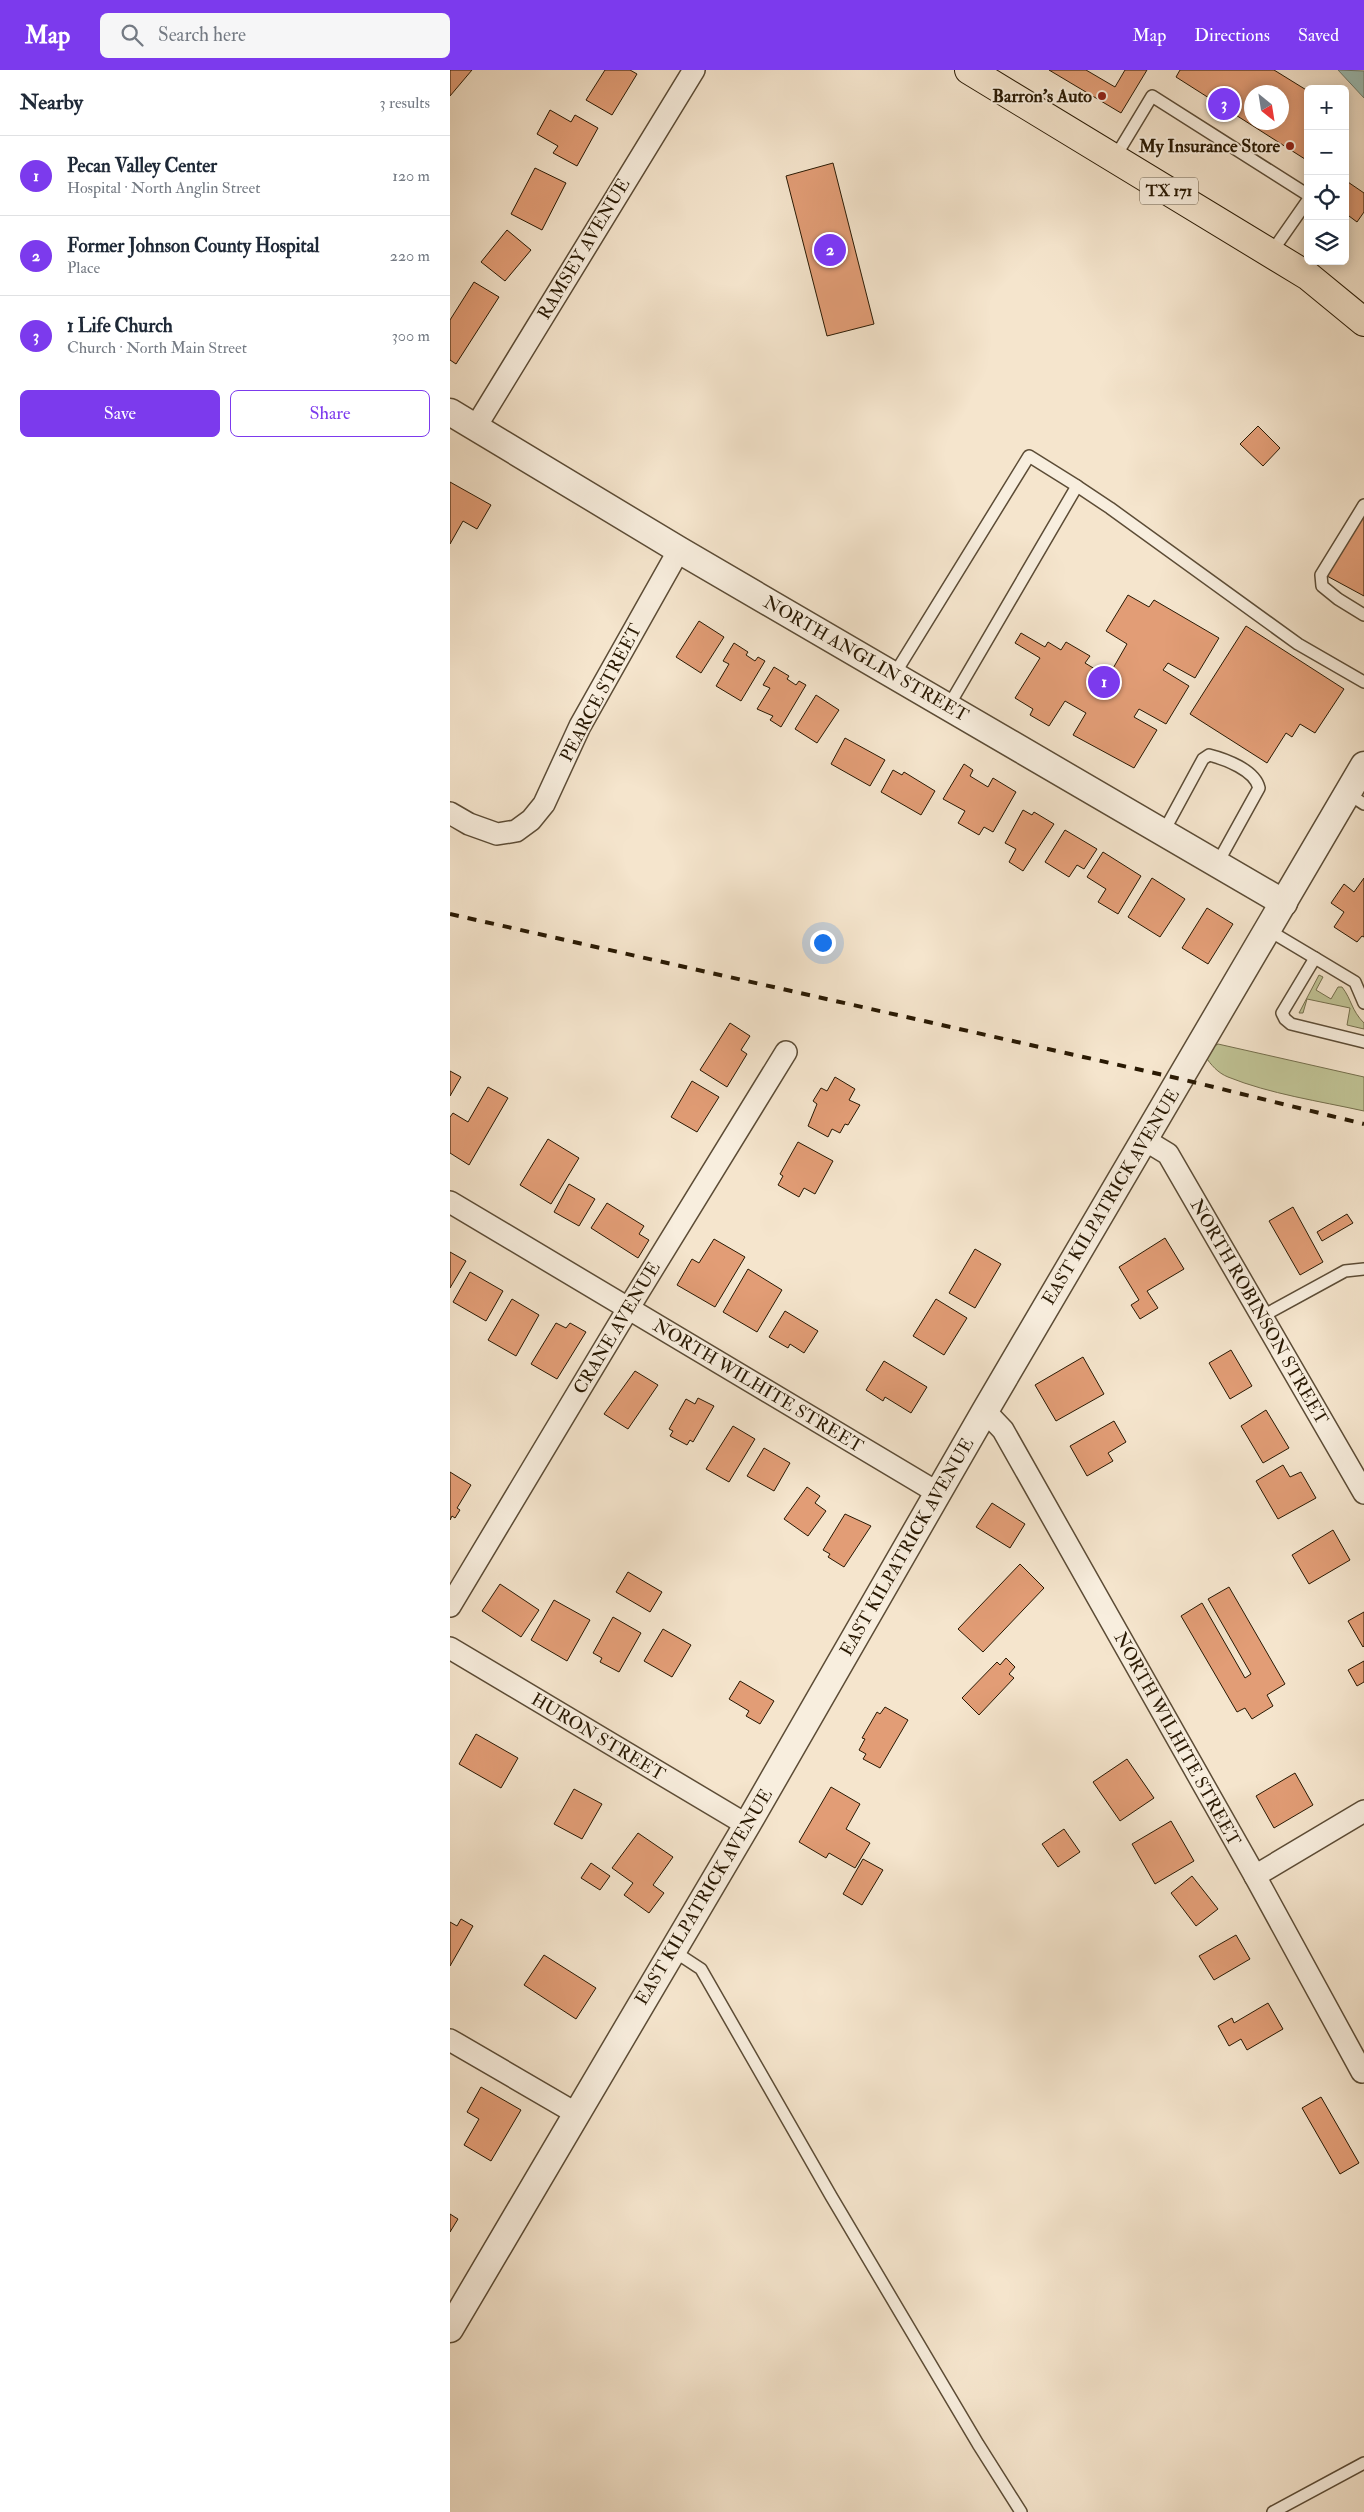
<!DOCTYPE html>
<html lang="en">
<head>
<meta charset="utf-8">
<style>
  :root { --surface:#fff; --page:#f6f6f7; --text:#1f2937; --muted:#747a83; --line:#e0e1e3; --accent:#7c3aed }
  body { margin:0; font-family:"IM FELL Double Pica",serif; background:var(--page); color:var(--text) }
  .controls { position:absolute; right:15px; top:15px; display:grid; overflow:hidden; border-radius:8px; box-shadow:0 2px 12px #0003 }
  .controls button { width:45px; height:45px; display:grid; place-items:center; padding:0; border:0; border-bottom:1px solid var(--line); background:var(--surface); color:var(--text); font:25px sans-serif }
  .compass { position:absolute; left:794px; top:15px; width:45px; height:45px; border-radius:50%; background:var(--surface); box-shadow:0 2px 12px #0003; rotate:150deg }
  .you { position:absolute; left:372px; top:872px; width:18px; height:18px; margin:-12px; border:4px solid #fff; border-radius:50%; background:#1a73e8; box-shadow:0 0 0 8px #1a73e833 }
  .badge { display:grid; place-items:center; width:32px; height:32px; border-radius:50%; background:var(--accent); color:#fff; font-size:16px; font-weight:700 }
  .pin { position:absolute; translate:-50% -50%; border:2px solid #fff; box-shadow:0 1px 5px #0006 }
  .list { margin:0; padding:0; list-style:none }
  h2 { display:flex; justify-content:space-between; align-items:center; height:65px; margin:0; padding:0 20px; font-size:21px }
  h2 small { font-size:16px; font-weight:400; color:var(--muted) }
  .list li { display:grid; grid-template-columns:32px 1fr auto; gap:15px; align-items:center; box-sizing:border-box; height:80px; padding:0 20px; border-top:1px solid var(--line) }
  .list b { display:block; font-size:19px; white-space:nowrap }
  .list p { margin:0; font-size:16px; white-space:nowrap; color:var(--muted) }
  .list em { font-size:16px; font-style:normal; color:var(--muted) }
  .actions { display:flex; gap:10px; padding:15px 20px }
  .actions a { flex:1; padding:11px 0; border:1px solid var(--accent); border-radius:8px; text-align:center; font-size:18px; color:var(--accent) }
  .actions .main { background:var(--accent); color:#fff }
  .icon { flex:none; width:28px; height:28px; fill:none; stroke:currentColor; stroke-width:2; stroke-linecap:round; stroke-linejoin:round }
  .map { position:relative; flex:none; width:914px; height:2442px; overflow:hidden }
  header { display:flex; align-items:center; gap:30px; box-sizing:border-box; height:70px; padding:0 25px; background:var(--accent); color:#fff }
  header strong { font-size:24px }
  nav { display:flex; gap:28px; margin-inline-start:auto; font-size:18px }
  .search { width:350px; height:45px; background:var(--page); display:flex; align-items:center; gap:12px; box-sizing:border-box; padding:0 18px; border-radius:8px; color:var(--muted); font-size:19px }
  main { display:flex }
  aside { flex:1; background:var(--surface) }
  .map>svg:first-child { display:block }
  .green { fill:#c0c395; stroke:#746e4c }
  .water { fill:#9cbfb7; stroke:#6e7d6f }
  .building { fill:#e29d76; stroke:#291903; fill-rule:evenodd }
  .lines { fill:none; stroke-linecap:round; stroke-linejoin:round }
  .service-casing { stroke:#5c4c36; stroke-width:14 }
  .minor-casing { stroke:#5c4c36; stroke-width:24 }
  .tertiary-casing { stroke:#5c4c36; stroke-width:29 }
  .primary-casing { stroke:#291903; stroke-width:30 }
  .service { stroke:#f8eede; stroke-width:11 }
  .minor { stroke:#f8eede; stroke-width:21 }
  .tertiary { stroke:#f8eede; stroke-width:26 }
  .primary { stroke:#f5e5cd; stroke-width:28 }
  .rail { stroke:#291903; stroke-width:4; stroke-dasharray:9 9; stroke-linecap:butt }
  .poi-dot { fill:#8f2418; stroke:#f8eede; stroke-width:2 }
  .labels { text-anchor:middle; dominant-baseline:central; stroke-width:4; stroke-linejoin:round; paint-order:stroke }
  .shield { fill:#f8eede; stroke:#675945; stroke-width:1 }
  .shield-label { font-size:16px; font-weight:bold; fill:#291903 }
  .poi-label { font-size:18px; font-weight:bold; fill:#291903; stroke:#f8eede; text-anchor:end }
  .street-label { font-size:18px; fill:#291903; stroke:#f8eede }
</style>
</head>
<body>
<header>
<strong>Map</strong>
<div class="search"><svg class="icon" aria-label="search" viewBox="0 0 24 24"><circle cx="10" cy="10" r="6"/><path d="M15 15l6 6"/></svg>Search here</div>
<nav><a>Map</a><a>Directions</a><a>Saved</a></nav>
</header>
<main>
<aside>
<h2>Nearby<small>3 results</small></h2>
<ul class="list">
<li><span class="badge">1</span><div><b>Pecan Valley Center</b><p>Hospital · North Anglin Street</p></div><em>120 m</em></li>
<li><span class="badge">2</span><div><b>Former Johnson County Hospital</b><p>Place</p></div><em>220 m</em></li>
<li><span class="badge">3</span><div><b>1 Life Church</b><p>Church · North Main Street</p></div><em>300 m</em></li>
</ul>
<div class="actions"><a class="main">Save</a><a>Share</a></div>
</aside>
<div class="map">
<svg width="914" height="2442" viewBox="0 0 914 2442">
  <rect width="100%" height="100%" fill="#f5e5cd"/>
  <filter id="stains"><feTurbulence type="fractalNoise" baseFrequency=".004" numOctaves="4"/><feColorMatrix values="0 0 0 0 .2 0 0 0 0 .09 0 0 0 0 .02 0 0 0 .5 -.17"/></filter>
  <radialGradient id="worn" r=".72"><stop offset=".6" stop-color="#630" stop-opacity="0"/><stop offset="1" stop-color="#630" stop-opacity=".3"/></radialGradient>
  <g class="green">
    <path d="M869,905L873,907L866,920L881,929L888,917H892C902,930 901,940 914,953V959L897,955L900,938L857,929L853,943H849Z"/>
    <path d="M768,974L914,1007V1041C869,1031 820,1024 778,1007C768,1003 761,995 755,986L761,978Z"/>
  </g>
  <path class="water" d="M888,0L914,1V28Z"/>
  <g class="building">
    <path d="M0,0H22L0,26Z"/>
    <path d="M155,0H180L187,4L162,45L136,30Z"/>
    <path d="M599,0H636L665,17L675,0H697L671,43Z"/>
    <path d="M730,0H824L858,21V91L726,7ZM802,22H832V52H802Z"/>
    <path d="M100,40L121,52L125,45L148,58L127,96L103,83L108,76L87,64Z"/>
    <path d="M383,93L424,254L377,266L336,106Z"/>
    <path d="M85,98L116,113L92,160L61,144Z"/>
    <path d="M895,110L914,123V142L907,152L895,143Z"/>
    <path d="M57,160L81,180L55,211L31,192Z"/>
    <path d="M24,212L49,227L6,294L0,290V250Z"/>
    <path d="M808,356L830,378L813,396L790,374Z"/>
    <path d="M0,412L41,435L27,459L13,451L0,474Z"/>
    <path d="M914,446V526L877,506Z"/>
    <path d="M678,525L699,537L704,530L769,568L745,608L718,593L713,600L739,616L716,654L689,639L684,647L707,660L684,698L623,665L636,643L615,631L599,656L580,645L583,639L565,628L590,588L565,573L571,563L595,577L598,572L611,580L616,572L640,586L635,593L658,607L677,574L656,561Z"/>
    <path d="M249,551L274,567L251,603L226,587Z"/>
    <path d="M796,556L894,619L865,663L850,654L842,667L836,663L817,693L740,644Z"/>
    <path d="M284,573L298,582L296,585L305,591L308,587L315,591L291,631L266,616L279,594L273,591Z"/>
    <path d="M324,597L339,606L337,609L346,615L349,611L356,615L331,657L320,650L323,646L307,639L320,618L313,615Z"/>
    <path d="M366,625L389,640L367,673L345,659Z"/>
    <path d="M395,668L435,690L420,716L381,694Z"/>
    <path d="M514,694L523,700L520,706L538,717L543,708L566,722L543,762L534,757L529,765L508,753L515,741L493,729Z"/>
    <path d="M443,700L452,705L454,702L485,721L471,745L431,722Z"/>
    <path d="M573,740L582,745L584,742L604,754L573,801L559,792L566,779L555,773Z"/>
    <path d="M615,760L647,779L634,799L627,795L619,807L595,792Z"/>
    <path d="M653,782L691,806L668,844L648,832L656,819L637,807Z"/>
    <path d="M702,808L735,829L710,867L678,847Z"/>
    <path d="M914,808V867L912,866L907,872L884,857L894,842L881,833L894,814L904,822Z"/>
    <path d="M757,838L783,854L758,894L732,878Z"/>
    <path d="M280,953L300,966L291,980L297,984L277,1017L250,1000Z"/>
    <path d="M0,1001L11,1007L0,1026Z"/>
    <path d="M385,1007L405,1019L399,1030L410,1035L398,1055L395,1054L390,1063L382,1059L378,1067L358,1056L367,1034L363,1031L371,1018L377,1021Z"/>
    <path d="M242,1011L269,1027L247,1062L221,1047Z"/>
    <path d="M38,1017L58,1028L19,1095L0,1083V1047L3,1043L18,1052Z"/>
    <path d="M98,1069L129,1088L101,1134L70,1115Z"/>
    <path d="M348,1072L383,1091L365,1124L354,1118L349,1127L328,1115L333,1106L330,1104Z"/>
    <path d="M119,1114L145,1129L129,1156L104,1142Z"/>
    <path d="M157,1133L194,1156L189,1164L199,1170L188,1188L141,1158Z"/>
    <path d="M843,1137L873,1192L850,1205L819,1151Z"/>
    <path d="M897,1144L903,1153L872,1171L867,1162Z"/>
    <path d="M715,1168L734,1199L697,1221L708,1238L690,1249L681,1235L689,1230L669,1197Z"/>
    <path d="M264,1169L295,1187L265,1237L227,1215L242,1189L249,1193Z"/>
    <path d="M525,1179L551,1194L525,1238L499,1223Z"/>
    <path d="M0,1182L16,1191L0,1218Z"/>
    <path d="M298,1199L332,1220L307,1262L273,1242Z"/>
    <path d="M20,1202L53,1221L36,1251L3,1232Z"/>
    <path d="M62,1229L89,1245L66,1286L38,1270Z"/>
    <path d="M486,1229L517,1248L494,1285L463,1266Z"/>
    <path d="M335,1241L368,1261L354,1283L340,1274L338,1278L319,1267Z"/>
    <path d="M106,1253L116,1258L120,1253L136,1262L107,1309L81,1294Z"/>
    <path d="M781,1280L802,1316L780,1329L759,1293Z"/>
    <path d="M633,1287L654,1324L606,1351L585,1315Z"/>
    <path d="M434,1291L477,1317L461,1343L435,1327L433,1331L416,1320Z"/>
    <path d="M185,1301L208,1315L178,1359L154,1344Z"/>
    <path d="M248,1328L264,1336L243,1372L240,1370L237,1375L220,1366L223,1361L219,1359L236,1329L245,1334Z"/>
    <path d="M816,1340L839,1378L813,1393L791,1356Z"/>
    <path d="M664,1351L676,1372L658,1383L663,1391L637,1406L620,1376Z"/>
    <path d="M283,1356L305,1369L279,1412L256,1399Z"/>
    <path d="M314,1378L340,1393L324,1421L297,1406Z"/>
    <path d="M833,1395L840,1407L851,1402L866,1428L828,1449L806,1411Z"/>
    <path d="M0,1402L21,1415L7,1438L10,1440L5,1448L2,1446L0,1450Z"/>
    <path d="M357,1417L370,1426L365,1433L376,1441L358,1466L334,1449Z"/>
    <path d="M542,1433L575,1454L560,1478L526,1457Z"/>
    <path d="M395,1444L421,1456L394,1497L378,1487L380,1484L373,1480Z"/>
    <path d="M883,1460L900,1490L859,1514L842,1485Z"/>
    <path d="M570,1494L594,1518L533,1582L508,1559Z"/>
    <path d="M178,1502L212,1522L200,1542L166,1522Z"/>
    <path d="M50,1514L89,1540L71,1567L32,1541Z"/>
    <path d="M779,1517L835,1614L817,1625L823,1636L802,1649L795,1638L787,1642L731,1546L752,1533L795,1608L801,1604L758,1529Z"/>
    <path d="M104,1530L140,1550L117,1591L81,1570Z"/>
    <path d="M914,1542V1576L913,1577L898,1551Z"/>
    <path d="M163,1547L191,1563L169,1602L150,1592L152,1588L143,1583Z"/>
    <path d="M213,1559L241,1575L222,1607L194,1591Z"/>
    <path d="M556,1588L565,1597L559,1604L564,1608L529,1645L512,1628L547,1592L550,1595Z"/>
    <path d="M914,1591V1612L907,1616L898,1600Z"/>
    <path d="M290,1611L324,1631L310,1654L296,1646L299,1641L279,1629Z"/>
    <path d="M435,1637L458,1650L430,1698L413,1689L416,1684L409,1680L415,1669L412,1668L427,1642L430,1644Z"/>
    <path d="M26,1664L68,1688L51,1718L9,1694Z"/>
    <path d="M677,1689L704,1728L670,1751L643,1712Z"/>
    <path d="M845,1703L863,1735L824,1758L806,1726Z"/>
    <path d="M381,1717L410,1734L396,1759L420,1773L405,1798L379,1783L376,1788L349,1772Z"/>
    <path d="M124,1719L152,1734L132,1769L104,1754Z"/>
    <path d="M721,1751L744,1791L705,1814L682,1774Z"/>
    <path d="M614,1759L630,1782L608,1797L592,1774Z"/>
    <path d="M188,1763L223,1787L203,1815L214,1823L199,1843L174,1825L183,1813L162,1798Z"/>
    <path d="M413,1789L433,1800L412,1835L393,1824Z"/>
    <path d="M141,1793L160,1806L150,1820L131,1808Z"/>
    <path d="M742,1806L768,1839L746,1856L721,1823Z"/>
    <path d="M11,1849L23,1856L0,1896V1852L7,1856Z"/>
    <path d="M786,1865L800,1889L764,1910L749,1886Z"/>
    <path d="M94,1885L146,1918L126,1949L74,1915Z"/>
    <path d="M818,1933L833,1959L797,1980L791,1969L779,1976L768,1956L782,1948L784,1953Z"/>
    <path d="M31,2017L71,2040L41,2091L14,2075L29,2049L17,2042Z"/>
    <path d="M871,2027L909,2093L890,2104L852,2038Z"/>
    <path d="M0,2144L8,2149L0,2162Z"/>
  </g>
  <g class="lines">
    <g class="service-casing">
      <g id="service">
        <path d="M664,89L702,26L858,125"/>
        <path d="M821,183L858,130"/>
        <path d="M627,416L660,438L848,574L914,612"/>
        <path d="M914,435L871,505L872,516L888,529L914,545"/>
        <path d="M444,605L579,386L627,416L498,637"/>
        <path d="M897,723L914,734"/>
        <path d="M714,761L753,689L759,685C775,689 805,700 809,718L767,794"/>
        <path d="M818,860L865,888L832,943L835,949L841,954L914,972"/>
        <path d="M865,888L905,912L914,933"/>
        <path d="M811,1247L895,1201L914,1199"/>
        <path d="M222,1880L251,1899L381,2126L528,2374L571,2442"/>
        <path d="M823,2442L914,2393"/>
      </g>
    </g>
    <g class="minor-casing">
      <g id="minor">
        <path d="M25,358L244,0"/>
        <path d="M0,743L19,754L47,764L66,761L81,750L94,734L130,656L229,480"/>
        <path d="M695,1070L718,1084L914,1423"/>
        <path d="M0,1132L488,1423"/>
        <path d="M535,1341L553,1360L805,1806L912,2002"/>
        <path d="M0,1536L178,1239L336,982"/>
        <path d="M0,1578L297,1755"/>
        <path d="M805,1806L914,1741"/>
        <path d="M0,1970L127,2044"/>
      </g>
    </g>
    <g class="tertiary-casing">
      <g id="tertiary">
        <path d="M0,342L229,480L834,833"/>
        <path d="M0,2259L297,1755L535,1341L914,695"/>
      </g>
    </g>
    <g class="primary-casing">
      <path id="primary" d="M519,0L858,206L914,252"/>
    </g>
    <use href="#service" class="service"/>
    <use href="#minor" class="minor"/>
    <use href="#tertiary" class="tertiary"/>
    <use href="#primary" class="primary"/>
    <path class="rail" d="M0,844L731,1009L914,1054"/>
  </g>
  <g class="poi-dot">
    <circle cx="652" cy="26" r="5"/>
    <circle cx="840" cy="76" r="5"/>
  </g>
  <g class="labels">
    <rect class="shield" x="690" y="107.5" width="58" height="27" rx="4"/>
    <g class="shield-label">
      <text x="719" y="121">TX 171</text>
    </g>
    <g class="poi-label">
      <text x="642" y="26">Barron's Auto</text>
      <text x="830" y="76">My Insurance Store</text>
    </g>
    <g class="street-label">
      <text transform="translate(134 179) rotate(-59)">RAMSEY AVENUE</text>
      <text transform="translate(416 589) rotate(30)">NORTH ANGLIN STREET</text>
      <text transform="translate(151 623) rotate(-62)">PEARCE STREET</text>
      <text transform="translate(661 1127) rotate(-59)">EAST KILPATRICK AVENUE</text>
      <text transform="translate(809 1242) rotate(60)">NORTH ROBINSON STREET</text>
      <text transform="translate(167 1258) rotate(-59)">CRANE AVENUE</text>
      <text transform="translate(308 1316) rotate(31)">NORTH WILHITE STREET</text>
      <text transform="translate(457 1477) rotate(-60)">EAST KILPATRICK AVENUE</text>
      <text transform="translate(148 1667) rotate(31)">HURON STREET</text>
      <text transform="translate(727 1669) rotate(61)">NORTH WILHITE STREET</text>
      <text transform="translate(254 1827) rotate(-59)">EAST KILPATRICK AVENUE</text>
    </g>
  </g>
  <rect width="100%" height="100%" filter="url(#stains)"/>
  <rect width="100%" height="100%" fill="url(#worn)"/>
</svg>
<div class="controls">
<button>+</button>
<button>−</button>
<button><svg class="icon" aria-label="locate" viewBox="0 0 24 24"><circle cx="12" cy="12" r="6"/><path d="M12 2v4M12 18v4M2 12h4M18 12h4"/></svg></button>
<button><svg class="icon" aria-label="layers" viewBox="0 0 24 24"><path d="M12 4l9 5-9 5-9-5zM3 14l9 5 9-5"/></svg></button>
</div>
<svg class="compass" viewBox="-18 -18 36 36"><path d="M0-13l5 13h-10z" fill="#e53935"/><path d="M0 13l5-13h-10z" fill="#747a83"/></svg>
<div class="you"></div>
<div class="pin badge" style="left:654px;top:612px">1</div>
<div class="pin badge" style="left:380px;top:180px">2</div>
<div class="pin badge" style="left:774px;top:34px">3</div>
</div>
</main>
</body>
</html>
